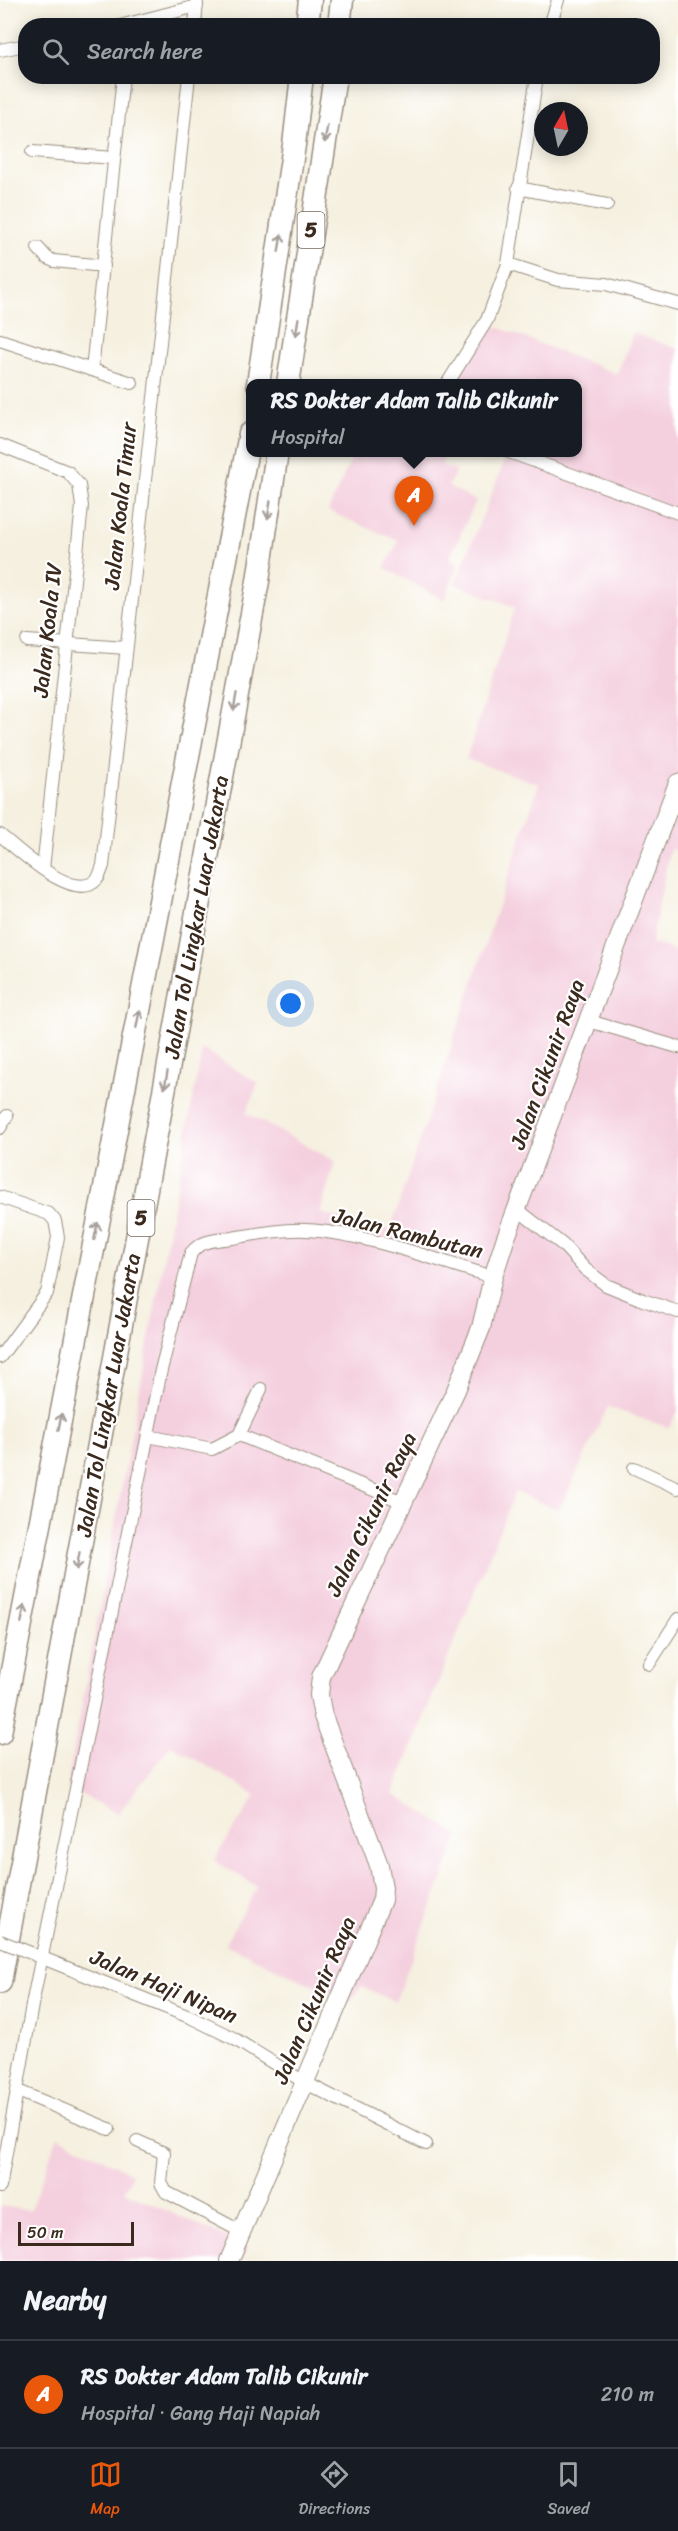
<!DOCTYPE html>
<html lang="en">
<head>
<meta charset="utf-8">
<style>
  :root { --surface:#171b24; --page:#242831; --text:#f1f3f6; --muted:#9ea1a6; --line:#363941; --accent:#ea580c }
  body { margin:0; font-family:Sriracha,sans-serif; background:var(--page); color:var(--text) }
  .compass { position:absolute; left:534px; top:102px; width:54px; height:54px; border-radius:50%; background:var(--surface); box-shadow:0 3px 15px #0003; rotate:9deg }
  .scale { position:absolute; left:18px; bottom:15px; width:116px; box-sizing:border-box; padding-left:6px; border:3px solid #3b2a1e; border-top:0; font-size:16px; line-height:21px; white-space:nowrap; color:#3b2a1e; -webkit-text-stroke:4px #fff; paint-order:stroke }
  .you { position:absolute; left:291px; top:1004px; width:21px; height:21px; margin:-15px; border:4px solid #fff; border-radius:50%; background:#1a73e8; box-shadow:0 0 0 9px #1a73e833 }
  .badge { display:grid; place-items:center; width:39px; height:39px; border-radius:50%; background:var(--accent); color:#fff; font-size:20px; font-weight:700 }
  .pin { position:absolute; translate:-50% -50px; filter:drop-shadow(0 2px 3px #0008) }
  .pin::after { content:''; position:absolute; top:32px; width:21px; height:18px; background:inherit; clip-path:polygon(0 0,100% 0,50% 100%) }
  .popup { position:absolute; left:246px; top:379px; width:336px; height:78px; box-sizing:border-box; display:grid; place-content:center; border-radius:12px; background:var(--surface); filter:drop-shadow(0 2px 4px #0005); font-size:20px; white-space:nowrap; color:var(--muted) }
  .popup b { font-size:22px; color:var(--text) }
  .popup::after { content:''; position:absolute; left:50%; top:100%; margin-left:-12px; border:12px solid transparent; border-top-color:var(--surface) }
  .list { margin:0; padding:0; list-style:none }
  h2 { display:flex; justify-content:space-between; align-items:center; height:78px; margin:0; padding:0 24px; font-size:26px }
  h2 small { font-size:20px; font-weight:400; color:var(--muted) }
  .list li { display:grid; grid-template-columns:39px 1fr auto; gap:18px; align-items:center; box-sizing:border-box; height:108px; padding:0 24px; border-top:2px solid var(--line) }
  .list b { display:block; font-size:22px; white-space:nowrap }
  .list p { margin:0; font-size:20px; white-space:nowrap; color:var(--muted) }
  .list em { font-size:20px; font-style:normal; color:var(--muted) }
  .icon { flex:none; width:33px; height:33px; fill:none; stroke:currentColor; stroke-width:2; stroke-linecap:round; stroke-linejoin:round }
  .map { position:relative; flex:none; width:678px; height:2261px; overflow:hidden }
  .search { position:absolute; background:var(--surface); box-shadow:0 3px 15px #0003; left:18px; right:18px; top:18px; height:66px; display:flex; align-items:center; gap:15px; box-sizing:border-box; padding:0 21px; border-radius:24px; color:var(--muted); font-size:22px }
  .sheet { height:186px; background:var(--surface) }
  nav { display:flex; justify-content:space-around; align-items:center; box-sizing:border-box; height:84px; border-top:2px solid var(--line); background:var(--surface); font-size:16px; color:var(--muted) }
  nav a { display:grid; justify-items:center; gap:3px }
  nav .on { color:var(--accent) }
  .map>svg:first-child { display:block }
  .built { fill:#f4cfde }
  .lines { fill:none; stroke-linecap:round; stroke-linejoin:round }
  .street-casing { stroke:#988d7e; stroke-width:14 }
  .secondary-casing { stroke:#988d7e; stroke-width:20 }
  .highway-casing { stroke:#988d7e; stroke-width:25 }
  .street { stroke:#fff; stroke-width:12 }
  .secondary { stroke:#fff; stroke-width:18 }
  .highway { stroke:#fff; stroke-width:22 }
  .street-bridge-casing { stroke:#988d7e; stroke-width:14; stroke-linecap:butt }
  .street-bridge { stroke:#fff; stroke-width:12 }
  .oneway { stroke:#a79f9a }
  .labels { text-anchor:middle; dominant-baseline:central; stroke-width:4.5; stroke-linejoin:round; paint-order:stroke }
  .shield { fill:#fff; stroke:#766a62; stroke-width:1.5 }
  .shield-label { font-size:21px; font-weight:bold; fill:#3b2a1e }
  .street-label { font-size:22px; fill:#3b2a1e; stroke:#fff }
</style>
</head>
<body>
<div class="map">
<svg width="678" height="2261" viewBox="0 0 678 2261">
  <rect width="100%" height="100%" fill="#fff"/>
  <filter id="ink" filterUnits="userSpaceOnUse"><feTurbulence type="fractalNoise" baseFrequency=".0167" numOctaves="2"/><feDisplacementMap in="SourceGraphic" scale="12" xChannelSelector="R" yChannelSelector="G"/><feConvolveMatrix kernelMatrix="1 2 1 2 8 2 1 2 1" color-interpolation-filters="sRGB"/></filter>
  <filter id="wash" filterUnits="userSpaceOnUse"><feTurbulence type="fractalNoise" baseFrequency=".008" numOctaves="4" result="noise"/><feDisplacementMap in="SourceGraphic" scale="24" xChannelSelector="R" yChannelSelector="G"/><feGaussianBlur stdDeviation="1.35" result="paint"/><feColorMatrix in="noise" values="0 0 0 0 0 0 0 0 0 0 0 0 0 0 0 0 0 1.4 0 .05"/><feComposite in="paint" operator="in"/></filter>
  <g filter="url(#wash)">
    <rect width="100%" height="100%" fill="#f5f0df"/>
    <g class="built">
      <path d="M487,323L617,374L633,333L678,349V851L670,849L651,943L678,951V1411L669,1428L608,1407L559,1510L515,1492L393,1794L459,1835L395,2002L361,1986L350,2003L225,1944L257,1887L214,1860L256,1795L171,1745L118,1814L67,1787L202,1049L258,1083L246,1113L335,1161L320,1213L390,1230L539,784L466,759L515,607L455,584L508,453L578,452V384L451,383Z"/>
      <path d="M406,453H447L441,465L456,471L448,486L476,501L449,559L459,564L444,600L384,568L399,541L328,511L354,453Z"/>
      <path d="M58,2136L133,2174L124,2191L248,2248L242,2261H0V2206L30,2210Z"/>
    </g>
  </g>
  <g filter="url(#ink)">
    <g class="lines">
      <g class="street-casing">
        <g id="street">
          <path d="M120,26L197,6"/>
          <path d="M195,26L197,1"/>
          <path d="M550,26L558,0"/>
          <path d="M0,50L26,45"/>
          <path d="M32,152L114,158"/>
          <path d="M518,188L607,205"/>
          <path d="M38,248L47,258L54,261L104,266"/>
          <path d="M508,264L558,280L606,284L678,304"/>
          <path d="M0,340L132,383"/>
          <path d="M92,370L123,76"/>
          <path d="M447,384L487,320L508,264L537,76"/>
          <path d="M0,445L68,472L79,485L82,506L43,869"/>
          <path d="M509,452L678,513"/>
          <path d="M27,641L126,648"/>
          <path d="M0,835C18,849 75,905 97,879C100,876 101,870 103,866L189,76"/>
          <path d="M589,1021L678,1047"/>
          <path d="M0,1128L7,1116"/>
          <path d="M0,1197L49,1214L55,1221L58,1237L47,1293L0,1357"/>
          <path d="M518,1210L563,1245L585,1269L606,1285L643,1300L678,1312"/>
          <path d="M239,1435L403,1502"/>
          <path d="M148,1436L212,1449L239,1435L261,1389"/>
          <path d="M634,1468L678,1488"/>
          <path d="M649,1664L678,1619"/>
          <path d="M35,1955L192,2018L233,2038L304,2082L426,2144"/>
          <path d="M18,2091L109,2129"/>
          <path d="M137,2141L164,2153L161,2183L166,2192L242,2232"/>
          <path d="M0,2187L32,2005L161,1370L191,1253C201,1240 217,1240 232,1238C256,1234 282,1229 306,1230C365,1233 435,1260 493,1277"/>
        </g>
      </g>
      <g class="secondary-casing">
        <path id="secondary" d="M229,2261L382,1900L383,1888L379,1865L323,1716L319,1695L321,1677L456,1390L481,1328L493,1277L505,1240L678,783"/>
      </g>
      <g class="highway-casing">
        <g id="highway">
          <path d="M307,26L310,0"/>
          <path d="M339,26L342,0"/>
          <path d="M258,384L294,145L302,76"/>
          <path d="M288,384L335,76"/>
          <path d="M0,1733L250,434"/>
          <path d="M0,1982L258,581L277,452"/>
        </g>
      </g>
      <use href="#street" class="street"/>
      <use href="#secondary" class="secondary"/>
      <use href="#highway" class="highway"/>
      <g class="street-bridge-casing">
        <path id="street-bridge" d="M0,1941L31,1953"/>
      </g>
      <use href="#street-bridge" class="street-bridge"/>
    </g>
    <defs><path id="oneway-shaft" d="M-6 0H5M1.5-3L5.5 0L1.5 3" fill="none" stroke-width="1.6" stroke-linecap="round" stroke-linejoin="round" transform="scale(1.5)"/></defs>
    <g class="oneway">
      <use href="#oneway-shaft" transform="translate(326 134) rotate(99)"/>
      <use href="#oneway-shaft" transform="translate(280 243) rotate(-81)"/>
      <use href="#oneway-shaft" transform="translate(297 327) rotate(99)"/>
      <use href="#oneway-shaft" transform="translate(269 510) rotate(99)"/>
      <use href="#oneway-shaft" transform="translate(235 702) rotate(100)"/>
      <use href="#oneway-shaft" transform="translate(138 1019) rotate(-79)"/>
      <use href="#oneway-shaft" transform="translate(166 1080) rotate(100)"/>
      <use href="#oneway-shaft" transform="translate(96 1231) rotate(-79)"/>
      <use href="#oneway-shaft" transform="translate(60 1422) rotate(-79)"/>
      <use href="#oneway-shaft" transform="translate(78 1561) rotate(100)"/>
      <use href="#oneway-shaft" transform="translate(23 1614) rotate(-79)"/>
    </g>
  </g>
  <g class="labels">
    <g class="shield">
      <rect x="297.5" y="212" width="27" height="36" rx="4.5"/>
      <rect x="127.5" y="1200" width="27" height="36" rx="4.5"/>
    </g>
    <g class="shield-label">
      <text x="311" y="230">5</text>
      <text x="141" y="1218">5</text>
    </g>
    <g class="street-label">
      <text transform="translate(120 506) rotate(-84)">Jalan Koala Timur</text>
      <text transform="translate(47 630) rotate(-84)">Jalan Koala IV</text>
      <text transform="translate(196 917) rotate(-80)">Jalan Tol Lingkar Luar Jakarta</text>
      <text transform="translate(547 1064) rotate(-70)">Jalan Cikunir Raya</text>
      <text transform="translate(408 1233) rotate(14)">Jalan Rambutan</text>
      <text transform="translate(108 1395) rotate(-80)">Jalan Tol Lingkar Luar Jakarta</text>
      <text transform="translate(371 1514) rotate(-64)">Jalan Cikunir Raya</text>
      <text transform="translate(164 1986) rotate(23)">Jalan Haji Nipan</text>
      <text transform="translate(314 2000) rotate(-67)">Jalan Cikunir Raya</text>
    </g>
  </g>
</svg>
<svg class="compass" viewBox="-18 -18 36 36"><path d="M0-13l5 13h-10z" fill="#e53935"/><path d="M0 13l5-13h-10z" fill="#9ea1a6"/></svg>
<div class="scale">50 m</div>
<div class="you"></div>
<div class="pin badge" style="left:414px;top:526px">A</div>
<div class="popup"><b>RS Dokter Adam Talib Cikunir</b>Hospital</div>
<div class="search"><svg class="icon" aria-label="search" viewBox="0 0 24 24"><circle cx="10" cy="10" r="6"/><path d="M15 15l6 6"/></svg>Search here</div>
</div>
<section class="sheet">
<h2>Nearby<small></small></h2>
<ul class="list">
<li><span class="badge">A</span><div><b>RS Dokter Adam Talib Cikunir</b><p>Hospital · Gang Haji Napiah</p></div><em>210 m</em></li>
</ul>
</section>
<nav>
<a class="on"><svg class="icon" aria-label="map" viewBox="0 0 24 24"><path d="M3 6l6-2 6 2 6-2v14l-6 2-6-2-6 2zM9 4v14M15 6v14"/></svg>Map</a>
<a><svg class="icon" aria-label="directions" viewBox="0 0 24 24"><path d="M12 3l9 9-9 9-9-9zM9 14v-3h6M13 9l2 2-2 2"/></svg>Directions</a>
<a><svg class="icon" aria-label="saved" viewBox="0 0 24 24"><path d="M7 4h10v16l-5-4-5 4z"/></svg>Saved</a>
</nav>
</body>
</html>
